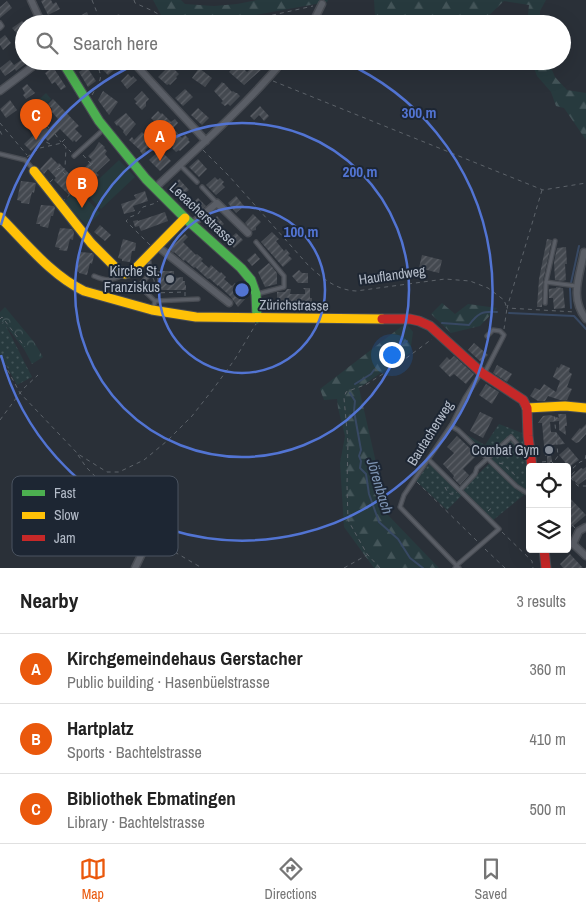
<!DOCTYPE html>
<html lang="en">
<head>
<meta charset="utf-8">
<style>
  :root { --surface:#fff; --page:#f2f2f2; --text:#222; --muted:#767676; --line:#e0e0e0; --accent:#ea580c }
  body { margin:0; font-family:"Archivo Narrow",sans-serif; background:var(--page); color:var(--text) }
  .controls { position:absolute; right:15px; bottom:15px; display:grid; overflow:hidden; border-radius:5px; box-shadow:0 5px 20px #0002 }
  .controls button { width:45px; height:45px; display:grid; place-items:center; padding:0; border:0; border-bottom:1px solid var(--line); background:var(--surface); color:var(--text); font:25px sans-serif }
  .you { position:absolute; left:391px; top:354px; width:18px; height:18px; margin:-12px; border:4px solid #fff; border-radius:50%; background:#1a73e8; box-shadow:0 0 0 8px #1a73e833 }
  .badge { display:grid; place-items:center; width:32px; height:32px; border-radius:50%; background:var(--accent); color:#fff; font-size:16px; font-weight:700 }
  .pin { position:absolute; translate:-50% -41px; filter:drop-shadow(0 1px 2px #0008) }
  .pin::after { content:''; position:absolute; top:26px; width:18px; height:15px; background:inherit; clip-path:polygon(0 0,100% 0,50% 100%) }
  .list { margin:0; padding:0; list-style:none }
  h2 { display:flex; justify-content:space-between; align-items:center; height:65px; margin:0; padding:0 20px; font-size:21px }
  h2 small { font-size:16px; font-weight:400; color:var(--muted) }
  .list li { display:grid; grid-template-columns:32px 1fr auto; gap:15px; align-items:center; box-sizing:border-box; height:70px; padding:0 20px; border-top:1px solid var(--line) }
  .list b { display:block; font-size:19px; white-space:nowrap }
  .list p { margin:0; font-size:16px; white-space:nowrap; color:var(--muted) }
  .list em { font-size:16px; font-style:normal; color:var(--muted) }
  .icon { flex:none; width:28px; height:28px; fill:none; stroke:currentColor; stroke-width:2; stroke-linecap:round; stroke-linejoin:round }
  .map { position:relative; flex:none; width:586px; height:568px; overflow:hidden }
  .search { position:absolute; background:var(--surface); box-shadow:0 5px 20px #0002; left:15px; right:15px; top:15px; height:55px; display:flex; align-items:center; gap:12px; box-sizing:border-box; padding:0 18px; border-radius:28px; color:var(--muted); font-size:19px }
  .sheet { height:275px; background:var(--surface) }
  nav { display:flex; justify-content:space-around; align-items:center; box-sizing:border-box; height:70px; border-top:1px solid var(--line); background:var(--surface); font-size:14px; color:var(--muted) }
  nav a { display:grid; justify-items:center; gap:2px }
  nav .on { color:var(--accent) }
  .map>svg:first-child { display:block }
  .grass { fill:#273a3e }
  .forest { fill:url(#forest-firs) }
  .park { fill:url(#park-crowns) }
  .garden { fill:url(#garden-dots) }
  .lines { fill:none; stroke-linecap:round; stroke-linejoin:round }
  .stream { stroke:#384963; stroke-width:2 }
  .building { fill:url(#building-hatch) }
  .lane-casing { stroke:#484c53; stroke-width:5.5 }
  .street-casing { stroke:#484c53; stroke-width:9 }
  .fast-casing { stroke:#484c53; stroke-width:11 }
  .slow-casing { stroke:#484c53; stroke-width:11 }
  .jam-casing { stroke:#484c53; stroke-width:11 }
  .path { stroke:#5d636a; stroke-width:1; stroke-dasharray:4 4; stroke-linecap:butt }
  .lane { stroke:#5a5e66; stroke-width:3 }
  .street { stroke:#5a5e66; stroke-width:6 }
  .fast { stroke:#4caf50; stroke-width:9 }
  .slow { stroke:#ffc107; stroke-width:9 }
  .jam { stroke:#c62828; stroke-width:9 }
  .ring { fill:none; stroke:#5274d3; stroke-width:2.5 }
  .poi-dot { fill:#848b96; stroke:#1d2633; stroke-width:2 }
  .labels { text-anchor:middle; dominant-baseline:central; stroke-width:4; stroke-linejoin:round; paint-order:stroke }
  .street-label { font-size:14px; fill:#b4bcc9; stroke:#1d2633 }
  .poi-label { font-size:14px; fill:#b4bcc9; stroke:#1d2633; text-anchor:end }
  .water-label { font-size:15px; font-style:italic; fill:#7c92b1; stroke:#1d2633 }
  .key { fill:#1d2633; stroke:#4a5360; stroke-width:1 }
  .key-label { font-size:14px; fill:#b4bcc9 }
  .centre { fill:#5274d3; stroke:#1d2633; stroke-width:2.5 }
  .ring-label { font-size:15px; text-anchor:middle; font-weight:bold; fill:#5274d3; stroke:#1d2633; stroke-width:4; stroke-linejoin:round; paint-order:stroke }
</style>
</head>
<body>
<div class="map">
<svg width="586" height="568" viewBox="0 0 586 568">
  <defs>
    <pattern id="forest-firs" width="22" height="20" patternUnits="userSpaceOnUse" patternTransform="scale(1.25)"><rect width="22" height="20" fill="#273a3e"/><path d="M5 1l3.5 6h-7zM16 11l3.5 6h-7z" fill="#445559"/></pattern>
    <pattern id="park-crowns" width="20" height="18" patternUnits="userSpaceOnUse" patternTransform="scale(1.25)"><rect width="20" height="18" fill="#273a3e"/><path d="M2 6a3 3 0 1 1 6 0M12 15a3 3 0 1 1 6 0" fill="none" stroke="#445559"/></pattern>
    <pattern id="garden-dots" width="8" height="8" patternUnits="userSpaceOnUse" patternTransform="scale(1.25)"><rect width="8" height="8" fill="#273a3e"/><path d="M2 2h.1M6 6h.1" fill="none" stroke="#445559" stroke-width="1.8" stroke-linecap="round"/></pattern>
    <pattern id="building-hatch" width="6" height="6" patternUnits="userSpaceOnUse" patternTransform="scale(1.25)"><rect width="6" height="6" fill="#444950"/><path d="M-1 1l2-2M0 6l6-6M5 7l2-2" fill="none" stroke="#5d6168"/></pattern>
  </defs>
  <rect width="100%" height="100%" fill="#2a3038"/>
  <g class="grass">
    <path d="M119,160L135,177L101,209L85,192Z"/>
    <path d="M77,189L100,213L87,226L64,202Z"/>
  </g>
  <g class="forest">
    <path d="M153,0H181L185,4L214,6L237,4L257,0H328L327,2L244,17L237,24H166Z"/>
    <path d="M374,0H546L540,11V24H527L529,5L504,1L481,23L413,22L375,16Z"/>
    <path d="M531,61H548L555,77L567,90L586,93V140L564,108L556,106L551,92L537,76Z"/>
    <path d="M442,303L455,314L468,304L497,308L480,326L451,333L431,314Z"/>
    <path d="M406,323L413,332L410,353L359,388L388,515L439,568H374L344,527L340,463L345,436L338,408L337,399L324,400L320,389Z"/>
  </g>
  <g class="park">
    <path d="M46,93L51,99L35,115L29,109Z"/>
    <path d="M5,307L34,342L43,357L32,364L24,349L3,322L0,324V312Z"/>
  </g>
  <g class="garden">
    <path d="M4,322L32,377L17,385L0,354V324Z"/>
    <path d="M499,424L522,433L530,490L492,521L464,493L447,510L416,481L429,464L433,465L459,492L492,461L460,431L485,445Z"/>
  </g>
  <g class="lines">
    <g class="stream">
      <path d="M571,283L579,246"/>
      <path d="M570,288L571,308"/>
      <path d="M509,313L574,316L586,329"/>
      <path d="M442,323L469,325C478,313 482,311 497,312"/>
      <path d="M380,360L407,341"/>
      <path d="M355,384L371,374L374,370"/>
      <path d="M350,393L355,401L354,411L361,450L359,456L361,461L360,468L366,474L369,494L379,522L398,539L410,558L423,568"/>
    </g>
  </g>
  <g class="building">
    <path d="M43,0H51L53,4L56,2L60,9L48,15L41,1Z"/>
    <path d="M7,1L12,8L0,18V7Z"/>
    <path d="M87,12L91,22L87,24H79L76,18Z"/>
    <path d="M119,14L123,24H108L106,20Z"/>
    <path d="M22,21L24,23V32L19,36L12,28Z"/>
    <path d="M5,35L11,43L3,50L0,45V39Z"/>
    <path d="M24,58V61H29L16,71L15,69L5,76L0,69V68L10,60L14,65Z"/>
    <path d="M108,61H119L121,64L108,75L103,70L107,67L105,65Z"/>
    <path d="M238,63L247,72L257,63L262,69L244,85L229,72Z"/>
    <path d="M53,67L66,87L61,90L55,82L52,84L45,73Z"/>
    <path d="M87,67L96,81L88,87L79,72Z"/>
    <path d="M172,67L179,74L176,77L177,78L170,85L169,84L167,85L158,77L167,68L169,70Z"/>
    <path d="M199,68L212,78L205,87L192,78Z"/>
    <path d="M128,74L132,78L133,76L137,80L127,89L121,81Z"/>
    <path d="M222,82L223,83H224L232,92L233,91L236,93H237L240,96L230,106L228,104L225,106L221,103L223,101L214,91Z"/>
    <path d="M27,84L35,93L26,99L23,95L25,93L22,88Z"/>
    <path d="M185,89L193,97L183,106L175,98Z"/>
    <path d="M103,91L118,102L109,115L98,100Z"/>
    <path d="M142,91L149,99L146,102V106L142,110L135,103L137,102L134,99Z"/>
    <path d="M53,99L79,126L75,129L82,136L76,142L74,140L73,142L60,129L48,141L45,138L31,151L24,144L44,125L48,129L58,119L51,111L52,109L48,104Z"/>
    <path d="M10,100L17,110L6,118L0,109Z"/>
    <path d="M260,106L269,116L264,121L259,115L254,120L250,116Z"/>
    <path d="M198,108L209,118L202,125L191,115Z"/>
    <path d="M158,111L161,114L162,113L171,122L175,119L178,123L173,128L182,138L185,135L189,139L188,140L190,142L180,151L179,150L176,152L172,148L173,147L168,139L161,132L163,130L151,118Z"/>
    <path d="M126,113L136,124L126,136L123,132L124,131L118,125L117,126L114,122Z"/>
    <path d="M142,132L153,143L145,150L146,151L143,155L140,151V150L129,140L132,137L134,140Z"/>
    <path d="M99,142L105,147L104,148L107,151L105,154L110,160L96,173L99,175L92,181L91,180L82,189L79,185L69,195L54,180L56,178L48,169L44,174L40,169L51,157L58,164L59,163L74,179L92,160L88,156L94,150Z"/>
    <path d="M160,150L171,161L160,171L149,160Z"/>
    <path d="M198,159L207,169L199,177L189,167Z"/>
    <path d="M215,177L218,180L220,178L224,182L222,184L225,187L216,195L206,185Z"/>
    <path d="M179,179L189,190L180,196L173,188L177,184L176,182Z"/>
    <path d="M21,181L30,182L36,183L34,193L32,192L29,204L21,203V201L17,200Z"/>
    <path d="M145,191L148,201L133,206L135,211L124,214L121,204L136,199L134,195Z"/>
    <path d="M236,196L244,206L236,213L228,203Z"/>
    <path d="M198,198L206,206L195,215L188,207Z"/>
    <path d="M41,205L54,206L55,208L53,216H51L48,228L40,226V224H36Z"/>
    <path d="M165,212L168,221L141,231L139,226L135,227L133,221L138,220V221Z"/>
    <path d="M253,214L261,222L256,227V230L252,231L245,223Z"/>
    <path d="M217,216L224,224L214,232L207,224Z"/>
    <path d="M100,225L111,235L105,241L94,232Z"/>
    <path d="M60,228L72,229L74,232L73,240L70,239L67,251L59,250L60,248L55,247Z"/>
    <path d="M272,232L279,239L276,241L284,251L286,249L290,254L288,255L292,259L283,267L261,242Z"/>
    <path d="M236,233L243,240L234,248L227,241Z"/>
    <path d="M185,234L188,237L183,242L196,255L197,254L203,259L201,261L209,268L211,265L220,273L221,272L226,277L224,279L232,286L235,283L240,288L239,289L247,297L238,307L230,296L218,285V286L209,278L208,279L195,267L194,268L185,260L184,261L174,252L173,253L169,249Z"/>
    <path d="M123,239L136,243L135,251H132L130,262L122,261V259L118,258Z"/>
    <path d="M547,239L552,240L543,281L542,307H537L539,279Z"/>
    <path d="M566,247L567,264H565L566,280L563,281L555,280L554,262L557,248Z"/>
    <path d="M80,252L92,253L94,255L92,264L90,263L87,275L79,273V272L75,271Z"/>
    <path d="M255,253L260,259L252,266L247,260Z"/>
    <path d="M422,255L442,260L439,273L419,268Z"/>
    <path d="M269,263L277,273V284L265,287L258,272Z"/>
    <path d="M299,270L302,273H308V283H298L292,276Z"/>
    <path d="M157,271H174V278L183,277V281H185V285H186V290H157Z"/>
    <path d="M556,287L563,288L565,308L554,309L553,298H549V289L556,288Z"/>
    <path d="M303,288H310V298H312V308H304L296,306H284V307H277V292H285L287,289H291L290,294H305V290Z"/>
    <path d="M474,343L488,355L481,362L468,350Z"/>
    <path d="M454,356L474,374L466,384L454,374L450,377L439,366L447,357L450,360Z"/>
    <path d="M561,364L570,368L569,372L572,374L567,387L572,389L567,400H560L548,396L545,401H538L530,396L535,388L540,390L544,384L556,392L560,381L553,377L557,367L559,368Z"/>
    <path d="M497,365L512,374L507,382L493,373Z"/>
    <path d="M486,384L499,392L492,404L479,395Z"/>
    <path d="M480,412L493,418L483,438L470,431Z"/>
    <path d="M558,414H566L567,426H565L566,435L559,430V421L550,422L551,432H556L565,444L552,445L553,455H551L552,461L547,465V456H545L542,423H538L543,416L550,415L559,418Z"/>
    <path d="M586,424V434L579,442L576,443L571,439L580,428L581,429Z"/>
    <path d="M457,436L477,455L463,469L469,475L460,485L453,478L454,476L443,464L454,453L447,447Z"/>
    <path d="M568,447L579,460L569,467L559,455Z"/>
    <path d="M586,467V479L578,485L571,477L581,468L583,469Z"/>
    <path d="M567,495L586,515L567,531Z"/>
    <path d="M570,554L583,568H563L560,564Z"/>
  </g>
  <g class="lines">
    <g class="lane-casing">
      <g id="lane">
        <path d="M0,23L2,26L0,28"/>
        <path d="M0,154L25,160L34,170"/>
        <path d="M74,156L104,129"/>
        <path d="M180,165L197,182"/>
        <path d="M202,187L216,202"/>
        <path d="M256,242L284,276V287L257,294"/>
        <path d="M147,257L149,262V275L139,286L155,301L153,310"/>
        <path d="M94,276C106,281 111,281 123,275"/>
        <path d="M546,282L555,241"/>
        <path d="M155,301L198,299"/>
        <path d="M545,303L546,282L576,286"/>
        <path d="M484,374L504,335L500,331L493,330L487,336"/>
        <path d="M451,426L458,430L516,486L530,495"/>
        <path d="M429,460L499,529L457,565L455,568"/>
        <path d="M460,490L475,474L477,468L511,437L522,450L528,454"/>
        <path d="M459,568L400,507L404,495L452,424L465,398L481,373"/>
      </g>
    </g>
    <g class="street-casing">
      <g id="street">
        <path d="M31,0L42,24"/>
        <path d="M312,24L322,4"/>
        <path d="M132,61L206,141"/>
        <path d="M0,91L40,61"/>
        <path d="M155,188C199,147 244,107 283,61"/>
        <path d="M192,224L217,203L248,233"/>
        <path d="M157,246L229,303"/>
        <path d="M584,252C580,276 569,297 586,319"/>
        <path d="M573,544L579,531L586,527"/>
        <path d="M567,545L573,544L586,556"/>
        <path d="M135,568L146,545L149,537"/>
      </g>
    </g>
    <g class="fast-casing">
      <path id="fast" d="M62,61L99,121L146,179L185,218L241,268L251,280L256,294L257,318"/>
    </g>
    <g class="slow-casing">
      <g id="slow">
        <path d="M34,171L91,243L120,272L125,274L132,272L185,218"/>
        <path d="M0,217C26,243 51,275 84,291L152,310L196,317L382,319"/>
        <path d="M527,408L565,406L586,408"/>
      </g>
    </g>
    <g class="jam-casing">
      <g id="jam">
        <path d="M382,319H410L419,321L430,326L482,373L523,400L527,408L528,436L532,467"/>
        <path d="M544,549L546,568"/>
      </g>
    </g>
    <g class="path">
      <path d="M92,0L100,20"/>
      <path d="M134,0L135,3L153,11L175,24"/>
      <path d="M319,20L364,19L402,24"/>
      <path d="M97,24L101,22"/>
      <path d="M233,24L313,6"/>
      <path d="M273,81L543,190L586,183"/>
      <path d="M92,95C101,79 104,79 95,61"/>
      <path d="M42,120L49,128"/>
      <path d="M0,123L27,155"/>
      <path d="M0,131L2,135"/>
      <path d="M55,134L61,142"/>
      <path d="M62,142L66,138"/>
      <path d="M39,144L42,142H46L52,145"/>
      <path d="M203,150L229,176L308,265C322,278 336,290 356,291L445,279L470,281L488,288L504,300L507,308L504,329"/>
      <path d="M83,155L91,164"/>
      <path d="M27,157L40,148L62,143L71,152"/>
      <path d="M90,166L94,162"/>
      <path d="M57,170L59,168L78,187L64,200"/>
      <path d="M50,182L65,168L66,147"/>
      <path d="M542,190L507,308L575,312"/>
      <path d="M150,245L126,221L130,217L138,214L143,207L156,203L158,201"/>
      <path d="M153,278L154,280L155,290L157,292"/>
      <path d="M116,293L127,282"/>
      <path d="M153,293L185,292V296"/>
      <path d="M0,319L2,317L25,347"/>
      <path d="M0,356L20,393L78,454L107,472H119L144,460L167,441L192,416L214,388L235,359L256,324"/>
      <path d="M0,420L23,389L38,375"/>
      <path d="M78,455L86,467L146,528L147,532"/>
      <path d="M586,455L585,460L580,462L573,468L575,471L570,477L578,486H586"/>
      <path d="M542,462L551,461L553,463L558,456L554,413"/>
      <path d="M499,463L503,464L516,476"/>
      <path d="M417,482L478,542"/>
      <path d="M445,487L447,491L450,494H455L457,492"/>
      <path d="M488,511L494,506"/>
      <path d="M567,519L575,528"/>
      <path d="M502,532L532,561L533,568"/>
      <path d="M154,540L202,568"/>
      <path d="M485,549L505,568"/>
      <path d="M344,568L367,555"/>
      <path d="M380,568L367,554L348,520L347,485L348,442L344,398L346,392L367,384L397,365L432,339"/>
      <path d="M586,568V567"/>
    </g>
    <use href="#lane" class="lane"/>
    <use href="#street" class="street"/>
    <use href="#fast" class="fast"/>
    <use href="#slow" class="slow"/>
    <use href="#jam" class="jam"/>
  </g>
  <g class="ring">
    <circle cx="242" cy="290" r="83"/>
    <circle cx="242" cy="290" r="167"/>
    <path d="M1 225A250 250 0 0 1 140 62M344 62A250 250 0 1 1 1 355"/>
  </g>
  <g class="poi-dot">
    <circle cx="170" cy="279" r="5"/>
    <circle cx="549" cy="450" r="5"/>
  </g>
  <g class="labels">
    <g class="street-label">
      <text transform="translate(203 214) rotate(43)">Leeacherstrasse</text>
      <text transform="translate(392 275) rotate(-8)">Hauflandweg</text>
      <text transform="translate(294 305) rotate(1)">Zürichstrasse</text>
      <text transform="translate(430 433) rotate(-58)">Bautacherweg</text>
    </g>
    <g class="poi-label">
      <text x="160" y="271">Kirche St.<tspan x="160" dy="16">Franziskus</tspan></text>
      <text x="539" y="450">Combat Gym</text>
    </g>
    <g class="water-label">
      <text transform="translate(380 486) rotate(73)">Jörenbach</text>
    </g>
  </g>
  <rect x="12" y="476" width="166" height="80" rx="8" class="key"/>
  <rect x="22" y="490" width="23" height="6" fill="#4caf50"/>
  <rect x="22" y="512" width="23" height="7" fill="#ffc107"/>
  <rect x="22" y="535" width="23" height="6" fill="#c62828"/>
  <g class="key-label">
    <text x="54" y="498">Fast</text>
    <text x="54" y="520">Slow</text>
    <text x="54" y="543">Jam</text>
  </g>
  <circle cx="242" cy="290" r="8" class="centre"/>
  <g class="ring-label">
    <text x="419" y="118">300 m</text>
    <text x="360" y="177">200 m</text>
    <text x="301" y="237">100 m</text>
  </g>
</svg>
<div class="controls">
<button><svg class="icon" aria-label="locate" viewBox="0 0 24 24"><circle cx="12" cy="12" r="6"/><path d="M12 2v4M12 18v4M2 12h4M18 12h4"/></svg></button>
<button><svg class="icon" aria-label="layers" viewBox="0 0 24 24"><path d="M12 4l9 5-9 5-9-5zM3 14l9 5 9-5"/></svg></button>
</div>
<div class="you"></div>
<div class="pin badge" style="left:160px;top:161px">A</div>
<div class="pin badge" style="left:82px;top:208px">B</div>
<div class="pin badge" style="left:36px;top:140px">C</div>
<div class="search"><svg class="icon" aria-label="search" viewBox="0 0 24 24"><circle cx="10" cy="10" r="6"/><path d="M15 15l6 6"/></svg>Search here</div>
</div>
<section class="sheet">
<h2>Nearby<small>3 results</small></h2>
<ul class="list">
<li><span class="badge">A</span><div><b>Kirchgemeindehaus Gerstacher</b><p>Public building · Hasenbüelstrasse</p></div><em>360 m</em></li>
<li><span class="badge">B</span><div><b>Hartplatz</b><p>Sports · Bachtelstrasse</p></div><em>410 m</em></li>
<li><span class="badge">C</span><div><b>Bibliothek Ebmatingen</b><p>Library · Bachtelstrasse</p></div><em>500 m</em></li>
</ul>
</section>
<nav>
<a class="on"><svg class="icon" aria-label="map" viewBox="0 0 24 24"><path d="M3 6l6-2 6 2 6-2v14l-6 2-6-2-6 2zM9 4v14M15 6v14"/></svg>Map</a>
<a><svg class="icon" aria-label="directions" viewBox="0 0 24 24"><path d="M12 3l9 9-9 9-9-9zM9 14v-3h6M13 9l2 2-2 2"/></svg>Directions</a>
<a><svg class="icon" aria-label="saved" viewBox="0 0 24 24"><path d="M7 4h10v16l-5-4-5 4z"/></svg>Saved</a>
</nav>
</body>
</html>
